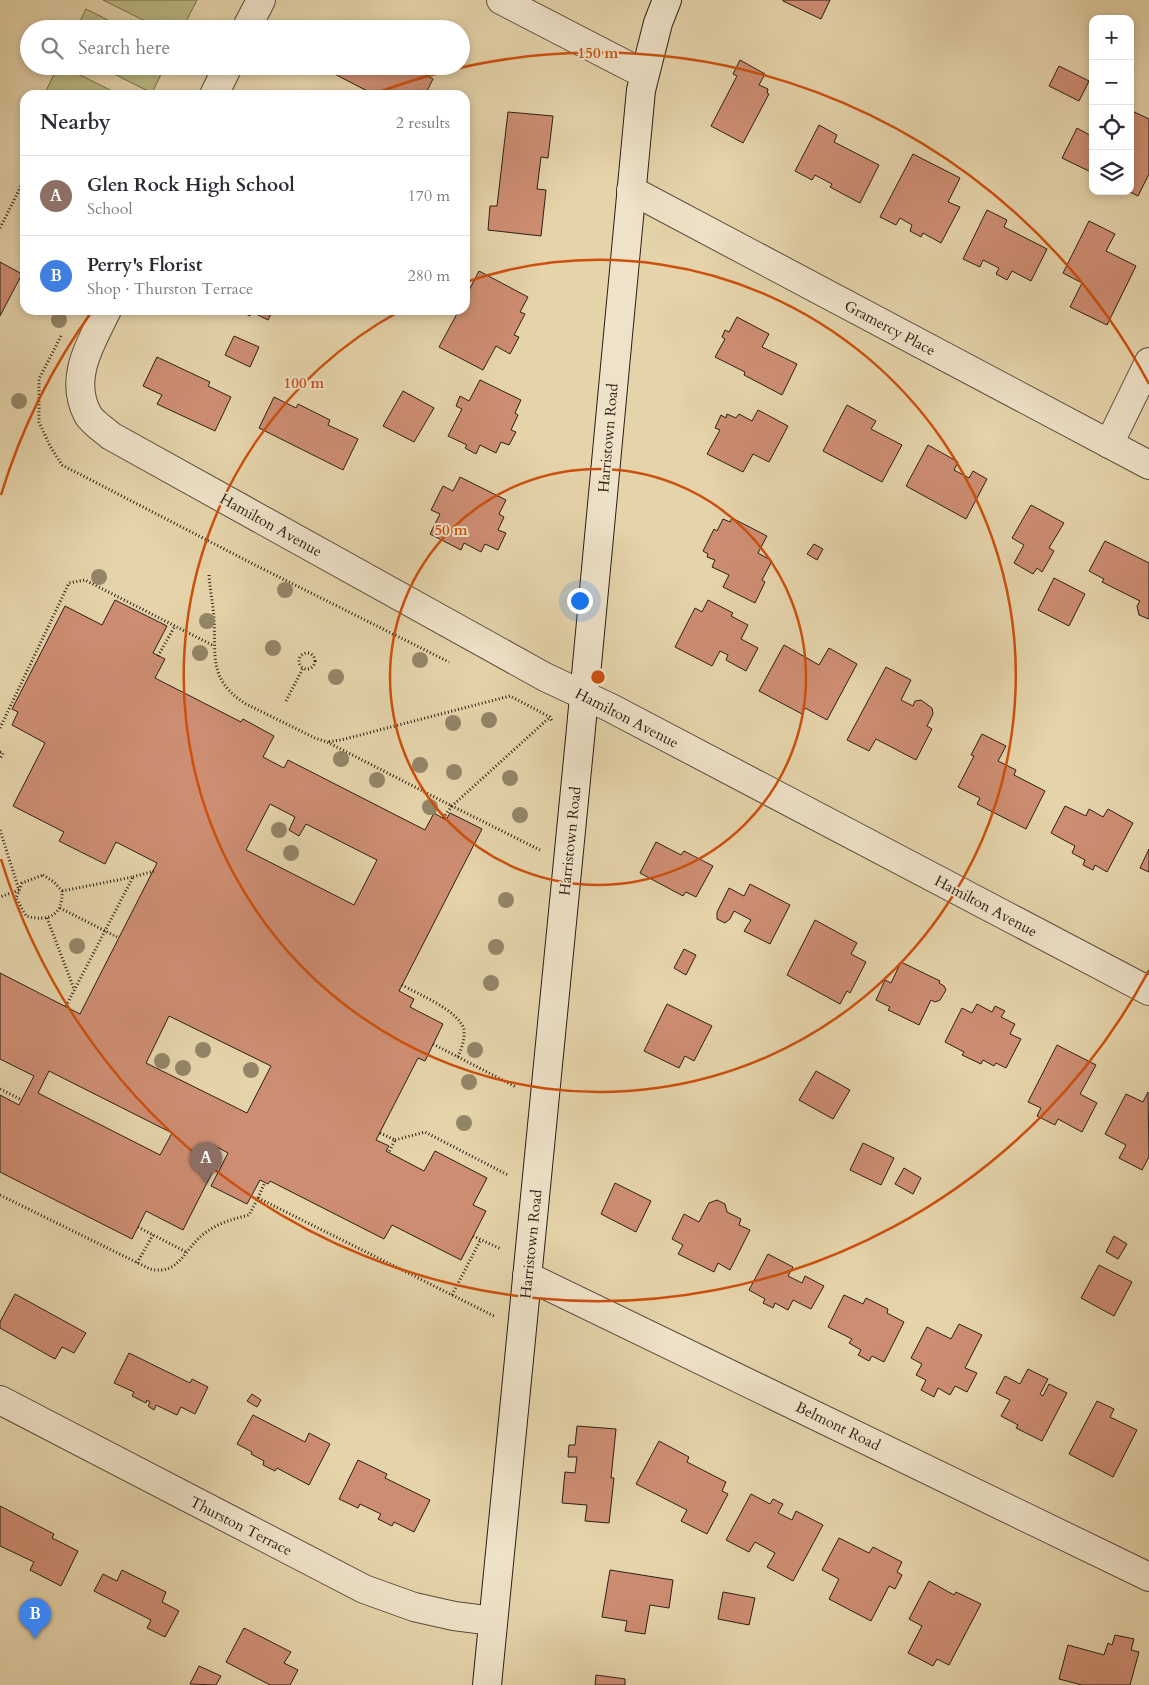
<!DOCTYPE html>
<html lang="en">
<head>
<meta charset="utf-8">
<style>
  :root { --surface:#fff; --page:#f2f2f3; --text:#2b2b33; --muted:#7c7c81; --line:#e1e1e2; --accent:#b45309 }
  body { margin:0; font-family:Cardo,serif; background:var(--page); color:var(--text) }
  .controls { position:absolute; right:15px; top:15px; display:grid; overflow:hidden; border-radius:10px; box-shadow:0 2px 8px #0003 }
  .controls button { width:45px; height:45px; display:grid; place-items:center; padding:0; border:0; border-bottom:1px solid var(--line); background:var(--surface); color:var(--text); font:25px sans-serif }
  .you { position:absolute; left:579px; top:600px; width:18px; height:18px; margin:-12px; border:4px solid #fff; border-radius:50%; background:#1a73e8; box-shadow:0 0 0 8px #1a73e833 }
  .badge { display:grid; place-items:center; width:32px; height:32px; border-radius:50%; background:var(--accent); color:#fff; font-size:16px; font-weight:700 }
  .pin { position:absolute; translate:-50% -41px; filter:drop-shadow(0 1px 2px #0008) }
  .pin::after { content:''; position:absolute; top:26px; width:18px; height:15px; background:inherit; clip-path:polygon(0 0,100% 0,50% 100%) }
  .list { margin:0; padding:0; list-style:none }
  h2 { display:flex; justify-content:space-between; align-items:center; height:65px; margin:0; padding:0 20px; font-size:21px }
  h2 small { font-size:16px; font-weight:400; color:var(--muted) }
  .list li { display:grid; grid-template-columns:32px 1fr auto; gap:15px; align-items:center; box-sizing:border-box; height:80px; padding:0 20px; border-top:1px solid var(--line) }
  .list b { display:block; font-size:19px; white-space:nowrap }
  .list p { margin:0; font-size:16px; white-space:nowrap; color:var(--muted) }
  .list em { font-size:16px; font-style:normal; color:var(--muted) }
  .icon { flex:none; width:28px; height:28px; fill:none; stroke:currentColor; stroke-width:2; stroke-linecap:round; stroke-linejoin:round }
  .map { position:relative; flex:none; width:1149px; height:1685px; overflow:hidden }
  .search { position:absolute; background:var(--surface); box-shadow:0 2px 8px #0003; left:20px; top:20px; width:450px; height:55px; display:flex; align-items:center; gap:12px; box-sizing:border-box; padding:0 18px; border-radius:28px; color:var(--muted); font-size:19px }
  .panel { position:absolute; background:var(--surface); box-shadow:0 2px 8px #0003; left:20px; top:90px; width:450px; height:225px; border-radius:15px }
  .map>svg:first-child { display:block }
  .green { fill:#bbba84; stroke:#746c4d }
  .building { fill:#cd8d72; stroke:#2c1f16; fill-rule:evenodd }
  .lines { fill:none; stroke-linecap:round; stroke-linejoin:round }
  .street-casing { stroke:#5a4c3b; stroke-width:30 }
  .secondary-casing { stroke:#2c1f16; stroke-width:30 }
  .path { stroke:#2c1f16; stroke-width:3; stroke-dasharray:1 2.5; stroke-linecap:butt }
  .street { stroke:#eee2c8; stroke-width:28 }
  .secondary { stroke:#eee2c8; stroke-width:28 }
  .tree { fill:#938568 }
  .ring { fill:none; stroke:#cc500e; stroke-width:2.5 }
  .labels { text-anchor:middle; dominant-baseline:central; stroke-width:4; stroke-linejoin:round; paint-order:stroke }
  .street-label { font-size:15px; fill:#2c1f16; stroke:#eee2c8 }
  .centre { fill:#cc500e; stroke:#eee2c8; stroke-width:2.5 }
  .ring-label { font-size:15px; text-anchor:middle; font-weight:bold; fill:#cc500e; stroke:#eee2c8; stroke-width:4; stroke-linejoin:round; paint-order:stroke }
</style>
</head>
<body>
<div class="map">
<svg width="1149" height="1685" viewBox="0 0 1149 1685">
  <rect width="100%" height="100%" fill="#e5d3aa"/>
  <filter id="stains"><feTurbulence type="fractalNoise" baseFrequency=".004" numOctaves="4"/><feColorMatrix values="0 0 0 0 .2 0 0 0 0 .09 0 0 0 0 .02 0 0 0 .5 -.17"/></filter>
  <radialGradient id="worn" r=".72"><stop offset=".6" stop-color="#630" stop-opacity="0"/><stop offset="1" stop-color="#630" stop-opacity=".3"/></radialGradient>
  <g class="green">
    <path d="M103,0H197L182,29H161Z"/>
    <path d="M86,9L126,29H76Z"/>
    <path d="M58,66H62L120,95H44Z"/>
    <path d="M98,66H165L152,93Z"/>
  </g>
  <g class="building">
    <path d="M783,0H830L821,19L783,1Z"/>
    <path d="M344,21L360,29H340Z"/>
    <path d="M740,60L765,74L759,85L768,89L767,93L769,94L743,143L711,126L737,76L733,74Z"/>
    <path d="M321,66H409L433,79L425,95H375L321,67Z"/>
    <path d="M1059,66L1089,81L1079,101L1049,86Z"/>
    <path d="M1130,110L1149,119V174L1138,196L1128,191H1130Z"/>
    <path d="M508,112L553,116L548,158L541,157L537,189L546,190L541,236L488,230L490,206H497Z"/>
    <path d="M819,125L837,135L834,142L879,165L860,203L830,187L832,184L815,175L812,180L795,171Z"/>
    <path d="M1077,128L1093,137V173L1062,158Z"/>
    <path d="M913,154L960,178L948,202L960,207L941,243L923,233L921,237L910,231L912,225L900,218L896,225L880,217Z"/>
    <path d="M987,210L1007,220L1004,227L1047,249L1031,281L1012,271L1007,280L996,274L999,268L983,260L980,267L963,259Z"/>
    <path d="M1089,221L1115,234L1106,251L1136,266L1107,325L1070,307L1082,283L1063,273Z"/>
    <path d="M0,262L22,274L0,316Z"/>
    <path d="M479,271L528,297L520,312L525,314L514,335L519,337L510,354L496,346L483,370L439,347L459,310H465V298Z"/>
    <path d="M237,310H273L268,320L252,312L250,316Z"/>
    <path d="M737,317L769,334L762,347L797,364L782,395L744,375L745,372L715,357L725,339L722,337L725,330L729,332Z"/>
    <path d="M234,336L259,347L250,367L225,355Z"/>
    <path d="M157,357L210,382L208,386L231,397L215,431L157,404L162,395L143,386Z"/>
    <path d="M480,380L521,400L515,413L518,415L511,430L516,432L509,445L501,442L496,453L480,445L476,454L465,448L467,445L448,436L462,409L456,406L460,396L469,401Z"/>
    <path d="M403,391L434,408L414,442L383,426Z"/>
    <path d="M274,397L296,408L298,404L330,420L328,425L358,439L343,470L259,428Z"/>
    <path d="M847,405L876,421L871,429L902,445L882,482L823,451Z"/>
    <path d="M758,410L788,426L769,462L753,454L743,472L707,454L720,430L715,428L721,415L726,418L727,414L736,418L739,414L752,421Z"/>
    <path d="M928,445L958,462L954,470L969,478L973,471L987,479L966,519L906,486Z"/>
    <path d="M460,477L506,500L499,514L504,517L498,530L506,533L498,550L485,544L481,552L464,543L461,550L430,534L440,514L431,510L443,486L453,491Z"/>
    <path d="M1031,505L1064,523L1049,548L1054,551L1042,572L1037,568L1033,574L1014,563L1024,545L1012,538Z"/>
    <path d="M732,518L767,536L758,553L772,561L762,580L765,582L755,603L723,587L729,575L712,567L715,560L707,557L708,554L703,551L714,529L717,531L723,519L730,522Z"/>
    <path d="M1105,541L1149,563V619L1139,615L1137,606L1140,601L1102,582L1104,579L1089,571Z"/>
    <path d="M814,544L823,549L817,560L807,554Z"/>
    <path d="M1054,578L1085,594L1069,626L1038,610Z"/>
    <path d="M115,600L167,626L153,653L165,659L155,678L241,722L243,719L274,736L263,757L284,768L288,760L425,830L434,813L446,820L450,813L482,829L399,991L414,999L410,1007L443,1024L425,1061L418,1058L376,1140L389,1146L386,1151L424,1171L435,1151L487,1178L473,1205L486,1211L461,1260L392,1225L384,1239L270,1181L268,1184L260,1180L247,1204L211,1186L228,1153L215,1146L212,1152L208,1150L202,1163L214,1169L183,1230L146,1211L132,1239L0,1172V1095L19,1105L34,1076L0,1059V973L80,1014L157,863L116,842L105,864L59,841L64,832L13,806L45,743L12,725L18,712L12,709L65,606L102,625ZM270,804L295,817L289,830L299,836L306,824L377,860L354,905L246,850ZM169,1016L271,1066L247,1113L146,1063ZM49,1071L172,1133L160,1155L38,1093Z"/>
    <path d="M708,600L733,613L731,616L748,625L741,639L758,648L746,671L726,660L728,655L720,651L712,666L675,647L695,608L702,612Z"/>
    <path d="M784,645L819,665L829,648L857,664L827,720L805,708L802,714L759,691Z"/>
    <path d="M886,667L911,680L901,700L913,706L915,701L921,700L932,708L933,714L927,726L932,729L916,760L876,739L869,751L847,740Z"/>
    <path d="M982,734L1006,746L998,761L1016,770L1014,775L1045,791L1026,829L977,804L980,798L958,787L974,756L971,755Z"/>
    <path d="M1065,806L1086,816L1089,809L1103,817L1108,809L1133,823L1107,872L1095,865L1093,870L1083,865L1085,860L1072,853L1075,846L1051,833Z"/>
    <path d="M656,842L681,855L684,851L713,866L696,897L686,892L683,896L640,873Z"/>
    <path d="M1149,849V872L1140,868Z"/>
    <path d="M750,884L790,905L770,944L744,931L751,920L734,911L730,919L725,923L717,919V912L729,888L744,896Z"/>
    <path d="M815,920L857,943L851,954L866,962L850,993L847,991L840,1004L787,975Z"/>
    <path d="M684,949L696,955L686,975L674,968Z"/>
    <path d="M901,962L940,981L939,983L944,986L946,990L940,1000L935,1002L931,1000L919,1025L888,1010L890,1007L876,1000L885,980L891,983Z"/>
    <path d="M667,1004L712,1026L694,1061L685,1056L679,1068L644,1051Z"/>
    <path d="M977,1004L992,1012L995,1006L1005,1011L1001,1017L1015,1024L1010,1034L1021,1039L1006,1068L996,1063L994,1066L983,1060L981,1064L962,1055L964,1052L945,1042L962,1008L972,1013Z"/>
    <path d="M1057,1045L1096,1065L1080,1094L1097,1103L1082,1132L1058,1119L1055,1125L1037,1116L1041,1108L1028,1102Z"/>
    <path d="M816,1071L850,1090L833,1119L799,1100Z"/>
    <path d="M1148,1092L1149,1157L1142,1170L1119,1158L1126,1145L1105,1134L1126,1094L1143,1102Z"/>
    <path d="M863,1143L894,1158L881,1185L850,1170Z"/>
    <path d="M904,1168L921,1178L913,1194L895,1184Z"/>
    <path d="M615,1183L651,1201L636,1232L601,1214Z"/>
    <path d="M717,1200L725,1204L727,1212L741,1219L739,1225L750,1230L730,1270L718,1263L714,1272L678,1254L683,1245L672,1239L684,1214L699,1222L709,1203Z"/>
    <path d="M1114,1236L1127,1244L1118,1259L1106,1252Z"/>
    <path d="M768,1254L793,1267L788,1276L802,1283L805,1276L824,1286L811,1309L793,1300L788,1310L775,1303L773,1308L763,1303L765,1299L749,1290Z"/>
    <path d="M1099,1265L1132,1282L1114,1316L1081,1298Z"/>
    <path d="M15,1294L86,1333L74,1353L62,1347L55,1359L0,1328V1322Z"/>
    <path d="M844,1295L863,1304L866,1298L888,1309L887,1313L904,1322L884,1362L872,1356L869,1361L858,1355L861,1350L849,1343L852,1339L828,1327Z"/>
    <path d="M959,1324L982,1335L965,1368L977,1373L967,1392L955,1386L950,1395L938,1388L934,1397L921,1390L926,1380L916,1375L922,1364L911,1358L927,1327L951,1339Z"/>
    <path d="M129,1353L190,1383L192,1379L208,1387L195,1414L181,1407L177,1415L156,1405L154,1410L148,1406L150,1402L147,1400L146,1403L132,1396L134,1392L114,1383Z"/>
    <path d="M1028,1369L1048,1379L1040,1394L1043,1396L1049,1384L1067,1393L1042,1441L1016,1428L1018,1425L1001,1416L1010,1400L996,1393L1005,1376L1020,1384Z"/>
    <path d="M252,1394L261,1400L257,1407L247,1401Z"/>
    <path d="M1097,1401L1114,1409L1110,1417L1137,1430L1113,1477L1069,1454Z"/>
    <path d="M253,1415L305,1442L309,1433L330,1444L309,1485L277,1468L275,1471L263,1465L264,1461L251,1454L252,1452L237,1444Z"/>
    <path d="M577,1426L616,1429L611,1478H614L609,1523L585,1521L587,1505L562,1503L565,1472L575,1473L577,1457H568L569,1445H575Z"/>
    <path d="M659,1441L689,1457L687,1462L726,1482L722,1491L728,1494L707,1534L681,1521L687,1510L636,1484Z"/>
    <path d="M358,1460L387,1474L385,1478L430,1500L414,1532L394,1522L392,1526L378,1519L381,1514L360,1504L358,1508L339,1499Z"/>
    <path d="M751,1494L770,1504L773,1499L783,1504L778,1513L792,1520L796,1511L823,1525L793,1581L767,1567L775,1553L755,1542L749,1552L726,1540Z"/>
    <path d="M0,1506L54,1534L52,1538L78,1551L61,1586L30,1570L34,1562L0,1546Z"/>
    <path d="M839,1538L869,1553L873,1547L902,1562L897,1572L902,1575L895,1589L889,1586L871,1621L829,1599L839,1579L822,1570Z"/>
    <path d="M122,1570L166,1592L162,1602L179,1611L165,1637L147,1628L151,1620L94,1591L103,1574L117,1581Z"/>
    <path d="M610,1570L673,1580L669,1608L650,1605L645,1634L625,1631L627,1621L602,1617Z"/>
    <path d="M929,1581L954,1595L956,1592L981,1604L949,1665L937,1659L933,1666L908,1653L922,1626L909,1619Z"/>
    <path d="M723,1592L755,1598L749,1625L718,1619Z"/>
    <path d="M244,1628L291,1652L284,1663L298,1670L290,1685H270L226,1662Z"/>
    <path d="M1115,1635L1134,1639L1131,1650L1139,1652L1130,1685H1082L1059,1679L1068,1645L1104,1655L1108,1643L1112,1645Z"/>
    <path d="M199,1666L221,1676L216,1685L190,1684Z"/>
    <path d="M596,1675L625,1679V1685H595Z"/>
  </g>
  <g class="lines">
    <g class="street-casing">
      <g id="street">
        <path d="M501,0L644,74"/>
        <path d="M246,29L261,0"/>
        <path d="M214,95L228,66"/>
        <path d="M631,190L1149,465"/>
        <path d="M107,310C91,343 68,378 88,415C93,423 104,430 111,436L545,677L611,708L1149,991"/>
        <path d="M1109,444L1149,362"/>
        <path d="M527,1276L1149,1577"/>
        <path d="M0,1400L364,1589L414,1607L454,1616L493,1621"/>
      </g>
    </g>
    <g class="secondary-casing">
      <path id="secondary" d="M487,1685L580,739L641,90L658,23L667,0"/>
    </g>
    <g class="path">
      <path d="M0,228L22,184"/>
      <path d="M61,336L39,379V422L50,446L62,465L255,565L449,662"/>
      <path d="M209,575C210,590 213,604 214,618C216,656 208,680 246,704L315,738L327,742"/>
      <circle cx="307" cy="661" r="8"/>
      <path d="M158,656L175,626"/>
      <path d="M286,701L303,668"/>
      <path d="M0,728L69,583L85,580L214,646"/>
      <path d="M0,752L3,753L0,759"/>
      <path d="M443,818L452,806L327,742L341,740L510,696L550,717L552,722"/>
      <path d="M0,830L19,890L0,897"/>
      <path d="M540,850L452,806L550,717"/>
      <path d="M43,875L54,882L62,891C63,916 48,922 26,916L16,898L22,883Z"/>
      <path d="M133,877L154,871"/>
      <path d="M62,891L133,877L66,1006"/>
      <path d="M60,908L119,938"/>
      <path d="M47,918L74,989"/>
      <path d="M402,985C418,994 460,1011 464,1030C465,1040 461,1049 458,1057"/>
      <path d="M433,1044L516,1087"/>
      <path d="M0,1089L22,1100"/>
      <path d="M380,1133L395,1140L389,1152"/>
      <path d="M395,1140L425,1132L508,1175"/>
      <path d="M0,1195L150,1269C180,1276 184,1248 205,1233C218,1223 233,1219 249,1215L258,1198L494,1316V1314"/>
      <path d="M258,1198L265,1182"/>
      <path d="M138,1227L186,1252"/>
      <path d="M473,1236L501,1249"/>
      <path d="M137,1263L153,1235"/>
      <path d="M452,1295L481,1239"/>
    </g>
    <use href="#street" class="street"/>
    <use href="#secondary" class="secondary"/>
  </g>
  <g class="tree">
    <circle cx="59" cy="320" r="8"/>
    <circle cx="19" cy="401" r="8"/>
    <circle cx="99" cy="577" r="8"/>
    <circle cx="285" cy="590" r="8"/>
    <circle cx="207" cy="621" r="8"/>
    <circle cx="273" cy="648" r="8"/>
    <circle cx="200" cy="653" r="8"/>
    <circle cx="420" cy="660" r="8"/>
    <circle cx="336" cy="677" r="8"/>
    <circle cx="489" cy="720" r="8"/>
    <circle cx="453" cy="723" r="8"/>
    <circle cx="341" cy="759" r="8"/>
    <circle cx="420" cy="765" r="8"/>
    <circle cx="454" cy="772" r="8"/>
    <circle cx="510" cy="778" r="8"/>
    <circle cx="377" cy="780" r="8"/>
    <circle cx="430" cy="807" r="8"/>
    <circle cx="520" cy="815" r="8"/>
    <circle cx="279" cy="830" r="8"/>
    <circle cx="291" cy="853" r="8"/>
    <circle cx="506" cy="900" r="8"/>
    <circle cx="77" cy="946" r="8"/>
    <circle cx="496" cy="947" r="8"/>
    <circle cx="491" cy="983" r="8"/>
    <circle cx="203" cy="1050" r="8"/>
    <circle cx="475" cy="1050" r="8"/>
    <circle cx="162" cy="1061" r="8"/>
    <circle cx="183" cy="1068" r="8"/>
    <circle cx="251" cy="1070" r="8"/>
    <circle cx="469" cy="1082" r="8"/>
    <circle cx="464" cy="1123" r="8"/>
  </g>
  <g class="ring">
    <circle cx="598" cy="677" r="208"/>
    <path d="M466 282A416 416 0 1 1 400 311"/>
    <path d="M1149 970A624 624 0 0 1 1 859M1 495A624 624 0 0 1 93 310M374 94A624 624 0 0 1 1149 384"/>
  </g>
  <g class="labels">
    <g class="street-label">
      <text transform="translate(890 328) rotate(28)">Gramercy Place</text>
      <text transform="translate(608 438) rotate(-85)">Harristown Road</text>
      <text transform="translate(271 525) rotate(29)">Hamilton Avenue</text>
      <text transform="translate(627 718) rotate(27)">Hamilton Avenue</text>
      <text transform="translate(570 841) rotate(-84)">Harristown Road</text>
      <text transform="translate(986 906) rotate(28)">Hamilton Avenue</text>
      <text transform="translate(531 1244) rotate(-84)">Harristown Road</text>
      <text transform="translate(838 1426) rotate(26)">Belmont Road</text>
      <text transform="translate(241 1526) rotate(27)">Thurston Terrace</text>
    </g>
  </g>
  <circle cx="598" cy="677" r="8" class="centre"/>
  <g class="ring-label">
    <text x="598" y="58">150 m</text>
    <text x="304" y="388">100 m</text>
    <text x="451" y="535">50 m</text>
  </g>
  <rect width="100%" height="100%" filter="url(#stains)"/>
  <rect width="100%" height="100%" fill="url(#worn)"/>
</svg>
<div class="controls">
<button>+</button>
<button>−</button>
<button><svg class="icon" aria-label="locate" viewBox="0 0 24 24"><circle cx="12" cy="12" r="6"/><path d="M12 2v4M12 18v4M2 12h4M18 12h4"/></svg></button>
<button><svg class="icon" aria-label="layers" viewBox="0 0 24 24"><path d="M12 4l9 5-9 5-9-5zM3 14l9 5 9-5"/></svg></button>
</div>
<div class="you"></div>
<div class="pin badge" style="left:206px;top:1183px;background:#8d6e63">A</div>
<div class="pin badge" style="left:35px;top:1639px;background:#3f7fe0">B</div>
<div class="search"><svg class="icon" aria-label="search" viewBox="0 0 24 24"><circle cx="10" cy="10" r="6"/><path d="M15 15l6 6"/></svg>Search here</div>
<section class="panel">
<h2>Nearby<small>2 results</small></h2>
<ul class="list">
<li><span class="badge" style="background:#8d6e63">A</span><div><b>Glen Rock High School</b><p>School</p></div><em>170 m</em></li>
<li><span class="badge" style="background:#3f7fe0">B</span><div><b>Perry's Florist</b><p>Shop · Thurston Terrace</p></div><em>280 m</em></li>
</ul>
</section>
</div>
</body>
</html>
